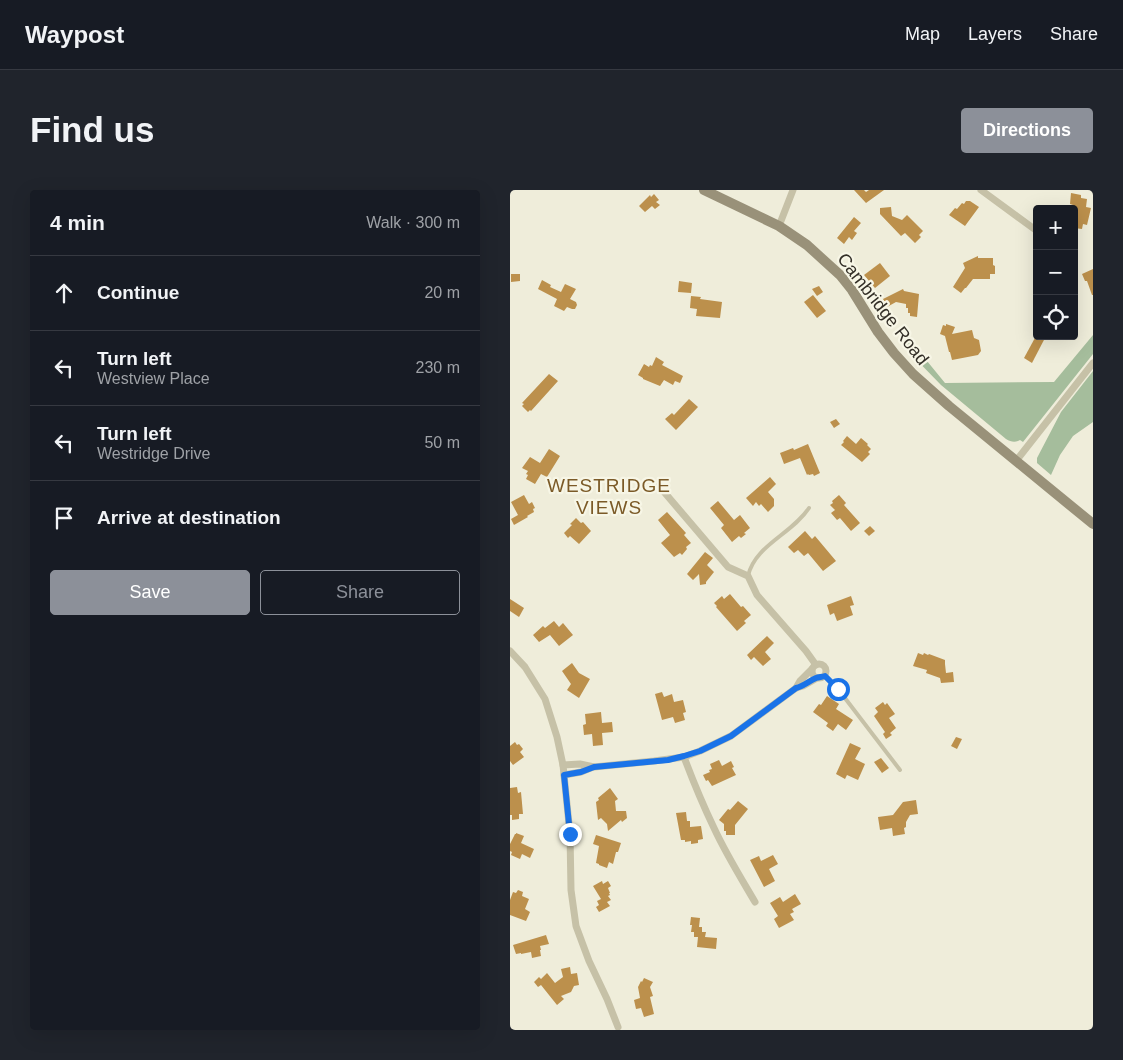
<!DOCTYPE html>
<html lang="en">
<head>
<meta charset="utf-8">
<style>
  :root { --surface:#171b24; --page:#20242c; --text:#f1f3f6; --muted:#9ea1a6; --line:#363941; --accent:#8c9099 }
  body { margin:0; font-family:Arial,sans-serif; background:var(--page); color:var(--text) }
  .controls { position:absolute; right:15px; top:15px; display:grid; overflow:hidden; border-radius:5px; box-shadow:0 5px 20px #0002 }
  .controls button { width:45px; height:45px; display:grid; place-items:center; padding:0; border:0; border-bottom:1px solid var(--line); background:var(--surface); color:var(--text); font:25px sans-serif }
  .stop { position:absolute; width:15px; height:15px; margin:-11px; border:4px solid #1a73e8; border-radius:50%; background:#fff }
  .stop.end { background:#1a73e8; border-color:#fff; box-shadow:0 1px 5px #0008 }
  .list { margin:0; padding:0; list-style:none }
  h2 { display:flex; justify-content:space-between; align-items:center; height:65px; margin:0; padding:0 20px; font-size:21px }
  h2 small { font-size:16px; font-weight:400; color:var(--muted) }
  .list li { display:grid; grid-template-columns:32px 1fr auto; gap:15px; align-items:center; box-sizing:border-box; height:75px; padding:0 20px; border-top:1px solid var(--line) }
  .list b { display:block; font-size:19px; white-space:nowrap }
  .list p { margin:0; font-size:16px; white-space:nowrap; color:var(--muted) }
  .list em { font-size:16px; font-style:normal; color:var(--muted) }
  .actions { display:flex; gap:10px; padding:15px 20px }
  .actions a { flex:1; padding:11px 0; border:1px solid var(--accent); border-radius:5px; text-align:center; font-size:18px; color:var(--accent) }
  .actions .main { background:var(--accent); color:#fff }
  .icon { flex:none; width:28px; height:28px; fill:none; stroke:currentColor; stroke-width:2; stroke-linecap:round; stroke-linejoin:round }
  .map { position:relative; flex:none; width:583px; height:840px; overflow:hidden; border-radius:5px }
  header { display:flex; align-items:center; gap:30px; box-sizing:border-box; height:70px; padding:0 25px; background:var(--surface); border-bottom:1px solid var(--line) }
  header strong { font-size:24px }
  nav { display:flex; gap:28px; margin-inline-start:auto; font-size:18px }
  .intro { display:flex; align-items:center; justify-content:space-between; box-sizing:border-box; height:120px; padding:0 30px }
  h1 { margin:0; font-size:35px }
  .button { padding:12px 22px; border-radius:5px; background:var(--accent); color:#fff; font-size:18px; font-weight:700 }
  main { display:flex; gap:30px; padding:0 30px }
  aside { flex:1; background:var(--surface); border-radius:5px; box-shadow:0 5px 20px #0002 }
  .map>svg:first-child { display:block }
  .green { fill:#a5bd9c }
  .building { fill:#bc904c }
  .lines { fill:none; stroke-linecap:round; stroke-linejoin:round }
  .service { stroke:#c6c1a7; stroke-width:4 }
  .minor { stroke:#c6c1a7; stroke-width:7 }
  .secondary { stroke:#999179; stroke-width:10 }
  .route { stroke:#1a73e8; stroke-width:6 }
  .labels { text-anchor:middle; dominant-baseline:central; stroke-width:4.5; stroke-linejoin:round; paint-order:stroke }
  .street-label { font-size:18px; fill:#332f27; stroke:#f7f6e6 }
  .neighbourhood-label { font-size:19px; letter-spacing:1px; fill:#7b5a27; stroke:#f7f6e6 }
</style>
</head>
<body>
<header>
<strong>Waypost</strong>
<nav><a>Map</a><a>Layers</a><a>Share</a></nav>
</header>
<div class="intro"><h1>Find us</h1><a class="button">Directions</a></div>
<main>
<aside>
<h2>4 min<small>Walk · 300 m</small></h2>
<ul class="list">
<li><svg class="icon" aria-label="ahead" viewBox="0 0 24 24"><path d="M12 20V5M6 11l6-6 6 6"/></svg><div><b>Continue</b></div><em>20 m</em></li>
<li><svg class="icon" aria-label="left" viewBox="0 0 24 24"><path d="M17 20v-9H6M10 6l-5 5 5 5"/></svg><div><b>Turn left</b><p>Westview Place</p></div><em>230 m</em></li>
<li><svg class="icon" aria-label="left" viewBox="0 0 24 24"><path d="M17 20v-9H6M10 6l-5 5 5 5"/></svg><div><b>Turn left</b><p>Westridge Drive</p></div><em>50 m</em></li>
<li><svg class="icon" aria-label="arrive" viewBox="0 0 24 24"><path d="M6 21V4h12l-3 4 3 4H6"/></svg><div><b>Arrive at destination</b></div></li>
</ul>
<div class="actions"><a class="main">Save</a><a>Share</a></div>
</aside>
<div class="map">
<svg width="583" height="840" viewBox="0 0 583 840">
  <rect width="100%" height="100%" fill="#efedda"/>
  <g class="green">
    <path d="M583,145V164L513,252L510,250C505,253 501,252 496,249L431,195L395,158L399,149L435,193L544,192Z"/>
    <path d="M583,181V232L563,246L550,265L541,285L527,273V268L551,222Z"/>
  </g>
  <g class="building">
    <path d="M344,0H354L356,2L359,0H374L356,13Z"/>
    <path d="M561,3L571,5V8L577,9L576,17L581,18L577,35L573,34L572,39L564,38V19H562L563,15L560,14Z"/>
    <path d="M144,4L149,10L146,12L150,15L145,19L142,16L135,22L129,16L140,5L141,7Z"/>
    <path d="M456,11H460L469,17L455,36L439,25L445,18L447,19L452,13L454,14Z"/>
    <path d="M381,17L382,26L392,30L397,25L413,41L409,45L411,47L405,53L395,43L391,46L370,24V18Z"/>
    <path d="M344,27L351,33L344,41L347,43L342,50L339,47L334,54L327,48Z"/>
    <path d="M468,66V68H483V75L485,76V84H480V89H463L456,98H455L451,103L443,97L455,78L453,73Z"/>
    <path d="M370,73L380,86L365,98L354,85Z"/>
    <path d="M583,79V105H582L577,91H575L572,84Z"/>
    <path d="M1,84H10V91L1,92Z"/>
    <path d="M32,90L41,95L40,97L51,102L55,94L66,99L60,109L66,112L67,115L65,119H62L57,117L54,121L44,116L47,109L28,99Z"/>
    <path d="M169,91L182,93L181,103L168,102Z"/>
    <path d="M309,96L313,102L307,106L302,99Z"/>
    <path d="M393,99L394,101L409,104L407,127L400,126V123H398V118H396V114L386,112L377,117L373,109Z"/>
    <path d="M303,105L316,121L307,128L294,112Z"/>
    <path d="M181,106L191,107L190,109L212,112L210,128L186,126L187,119L180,118Z"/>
    <path d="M436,134L445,137L442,144L462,140L464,148L469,150L471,161L468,165L442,170L440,162H439L435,146L430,144L433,135L436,136Z"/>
    <path d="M526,146H536L522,173L514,168Z"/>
    <path d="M146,167L154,172L152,175L173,186L170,193L165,191L163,195L154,190L150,196L133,189V188L128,185L134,174L139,177L140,175L142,176Z"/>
    <path d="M39,184L48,191L21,221L20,220L18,222L12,216L14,214L12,213Z"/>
    <path d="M179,209L188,217L166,240L155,229L162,223L164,225Z"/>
    <path d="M326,229L330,234L324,238L320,232Z"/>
    <path d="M337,246L346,254L351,248L358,254L357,255L361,259L358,262L360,264L352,272L331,255L334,252L333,251Z"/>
    <path d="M298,254L310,283L304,286L303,284L299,285L298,284L297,285L290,268L274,274L270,263L283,258L284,260Z"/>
    <path d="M39,259L50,266L37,287L31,284L25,294L16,289L18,285L16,284L18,281L12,278L20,267L30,273Z"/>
    <path d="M260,287L266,294L258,302L264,309V316L258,322L251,314L249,316L246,312L243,316L236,308Z"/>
    <path d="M14,305L19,314L22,312L25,318L23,319L24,322L17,326L18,327L4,335L1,329L8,325L1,312Z"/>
    <path d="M329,305L336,313L334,315L350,333L341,341L330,328L327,330L321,323L325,320L320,315L323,313L322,311Z"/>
    <path d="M208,311L224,330L230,325L240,338L234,343L236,344L231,348L229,346L222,352L211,338L214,335L200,318Z"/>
    <path d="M157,322L176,343L174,345L181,353L176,357L177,359L172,365L170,363L164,367L151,353L160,345L148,330Z"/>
    <path d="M66,328L71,333L73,332L81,341L69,354L60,346L58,348L54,343L62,335L60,334Z"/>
    <path d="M360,336L365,341L359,346L354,341Z"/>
    <path d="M295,341L302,349L305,346L326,371L313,381L298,363L294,366L288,360L284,363L278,357Z"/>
    <path d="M195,362L203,368L197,375L204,382L196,392V394L190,395L189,384L183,390L177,384Z"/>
    <path d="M220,404L231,417L233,416L241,425L234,431L236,433L227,441L206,417L207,416L204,413L212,406L214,409Z"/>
    <path d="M341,406L344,415L340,416L343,425L327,431L324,423L320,425L317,415Z"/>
    <path d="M0,409L14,418L9,427L0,421Z"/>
    <path d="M44,431L49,437L53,433L63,445L49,456L40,445L29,452L23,445L33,436L35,438Z"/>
    <path d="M257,446L264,453L255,462L261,469L253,476L244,467L241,470L237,465Z"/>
    <path d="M408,463L413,465L414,463L418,465L419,464L435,470V474L436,483L443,482L444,492L431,493L430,488L416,483L417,480L403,476Z"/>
    <path d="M62,473L69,483L80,489L69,508L57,500L61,494L52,481Z"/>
    <path d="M152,502L154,507L162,504L164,512L173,510L176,522L173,523L175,530L165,533L163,527L152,530L145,504Z"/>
    <path d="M317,506L329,514L326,519L343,530L336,540L328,534L323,541L316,536L318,533L303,522L309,514L311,515Z"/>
    <path d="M373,512L375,515L377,513L385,524L379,528L386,538L380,543L382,545L376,549L373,544L375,542L364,526L368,522L365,518Z"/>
    <path d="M91,522L92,533L102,532L103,542L92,543L93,555L83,556L82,544L74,545L73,535L76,534L75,524Z"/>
    <path d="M446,547L452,549L447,559L441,556Z"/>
    <path d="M5,552L7,555L9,554L13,559L10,562L14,567L3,575L0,571V556Z"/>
    <path d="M340,553L351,558L345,569L355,574L348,590L337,585L335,589L326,584Z"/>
    <path d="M371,568L379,578L372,583L364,572Z"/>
    <path d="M209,570L212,576L221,571L224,577L222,578L226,585L202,596L198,590L196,591L193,585L200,582L199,580L202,579L200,574Z"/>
    <path d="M7,597L8,603L11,602L13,624H9V629L2,630V625H0V598Z"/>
    <path d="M100,598L108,609L105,611L106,621H116L117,628L112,632L111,630L98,641L97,634L91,628L88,630L86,612L89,610L88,608Z"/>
    <path d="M406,610L408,624L400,625L396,632V637L394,638L395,644L383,646L382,638L370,640L368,627L383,625L393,612Z"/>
    <path d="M228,611L238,619L225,635V645H216V641H214V634L209,630L218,619L220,620Z"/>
    <path d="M176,622L177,631H180V637L191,636L193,649L188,650V653L181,654V651L175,652V650H171L166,623Z"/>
    <path d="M6,643L14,646L11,653L24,659L20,668L12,664L10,669L1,665L2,662L0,661V654L5,644H6Z"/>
    <path d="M86,645L111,653L108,662H106L103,674L99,672L97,678L89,675V674L86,673L89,656L83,654Z"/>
    <path d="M263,665L268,674L259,679L265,691L254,697L240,670L249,666L251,671Z"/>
    <path d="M92,691L93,694L98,691L101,696L98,698L100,703H99L100,705L98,706L101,710L97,712L100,716L89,722L86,717L89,715L87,711L91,709L83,696Z"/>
    <path d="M8,700L13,702L12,706L19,709L15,719L20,722L16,731L0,725V710L3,702L6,703Z"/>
    <path d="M285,704L291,714L282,719L284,722L280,724L284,730L269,738L264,729L268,726L260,713L270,707L273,712Z"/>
    <path d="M181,727L190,728L189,737H192V742H196L195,747L207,748L206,759L187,757L188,747H184V742H181L182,735H180Z"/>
    <path d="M36,745L39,754L30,756L31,760H30L31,766L22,768L21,762L11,764V763L6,764L3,755Z"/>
    <path d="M60,777L61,784L67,783L69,795L64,796L61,802L51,806L54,809L47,815L31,795L28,797L24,792L29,787L31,789L37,783L45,793L53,787L51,779Z"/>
    <path d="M134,788L143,792L140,797L143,806L140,807L144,824L134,827L131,818L126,819L124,810L130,808L128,797L131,791L132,792Z"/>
  </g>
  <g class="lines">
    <g class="service">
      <path d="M238,386C245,355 282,344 299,318"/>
      <path d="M315,486L328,499L390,580"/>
    </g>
    <g class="minor">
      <path d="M471,0L527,41"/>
      <path d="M269,36L283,0"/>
      <path d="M506,271L583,173"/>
      <path d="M149,296L218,377L238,386L247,405L296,461L306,475"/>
      <path d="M0,461L15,477L35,509L47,547L53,575L60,644L61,700L66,736L79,771L97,809L108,837"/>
      <circle cx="309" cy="481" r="7"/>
      <path d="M286,498L290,491L302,479"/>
      <path d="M174,567C183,591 193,615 204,638C216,664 231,688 245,712"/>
      <path d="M53,575L70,574L84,577L144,571L174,567L190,561L221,546L286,498L293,496L307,488"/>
      <path d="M54,585L71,582L83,577"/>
    </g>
    <path class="secondary" d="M194,0L269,36L297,55L330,85L342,100L368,142L384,163L403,184L439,216L583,334"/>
  </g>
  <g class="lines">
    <path class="route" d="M60,644L54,585L71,582L84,577L158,570L174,566L190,561L221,546L286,498C294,496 299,491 306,488C309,487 312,487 315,486L328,499"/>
  </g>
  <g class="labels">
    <g class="street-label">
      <text transform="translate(373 119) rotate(52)">Cambridge Road</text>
    </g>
    <g class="neighbourhood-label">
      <text x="99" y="295">WESTRIDGE<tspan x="99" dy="22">VIEWS</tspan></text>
    </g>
  </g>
</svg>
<div class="controls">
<button>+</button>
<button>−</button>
<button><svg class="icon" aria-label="locate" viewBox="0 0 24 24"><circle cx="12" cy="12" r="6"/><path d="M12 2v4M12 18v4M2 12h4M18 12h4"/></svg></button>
</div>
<div class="stop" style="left:328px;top:499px"></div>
<div class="stop end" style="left:60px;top:644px"></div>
</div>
</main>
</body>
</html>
